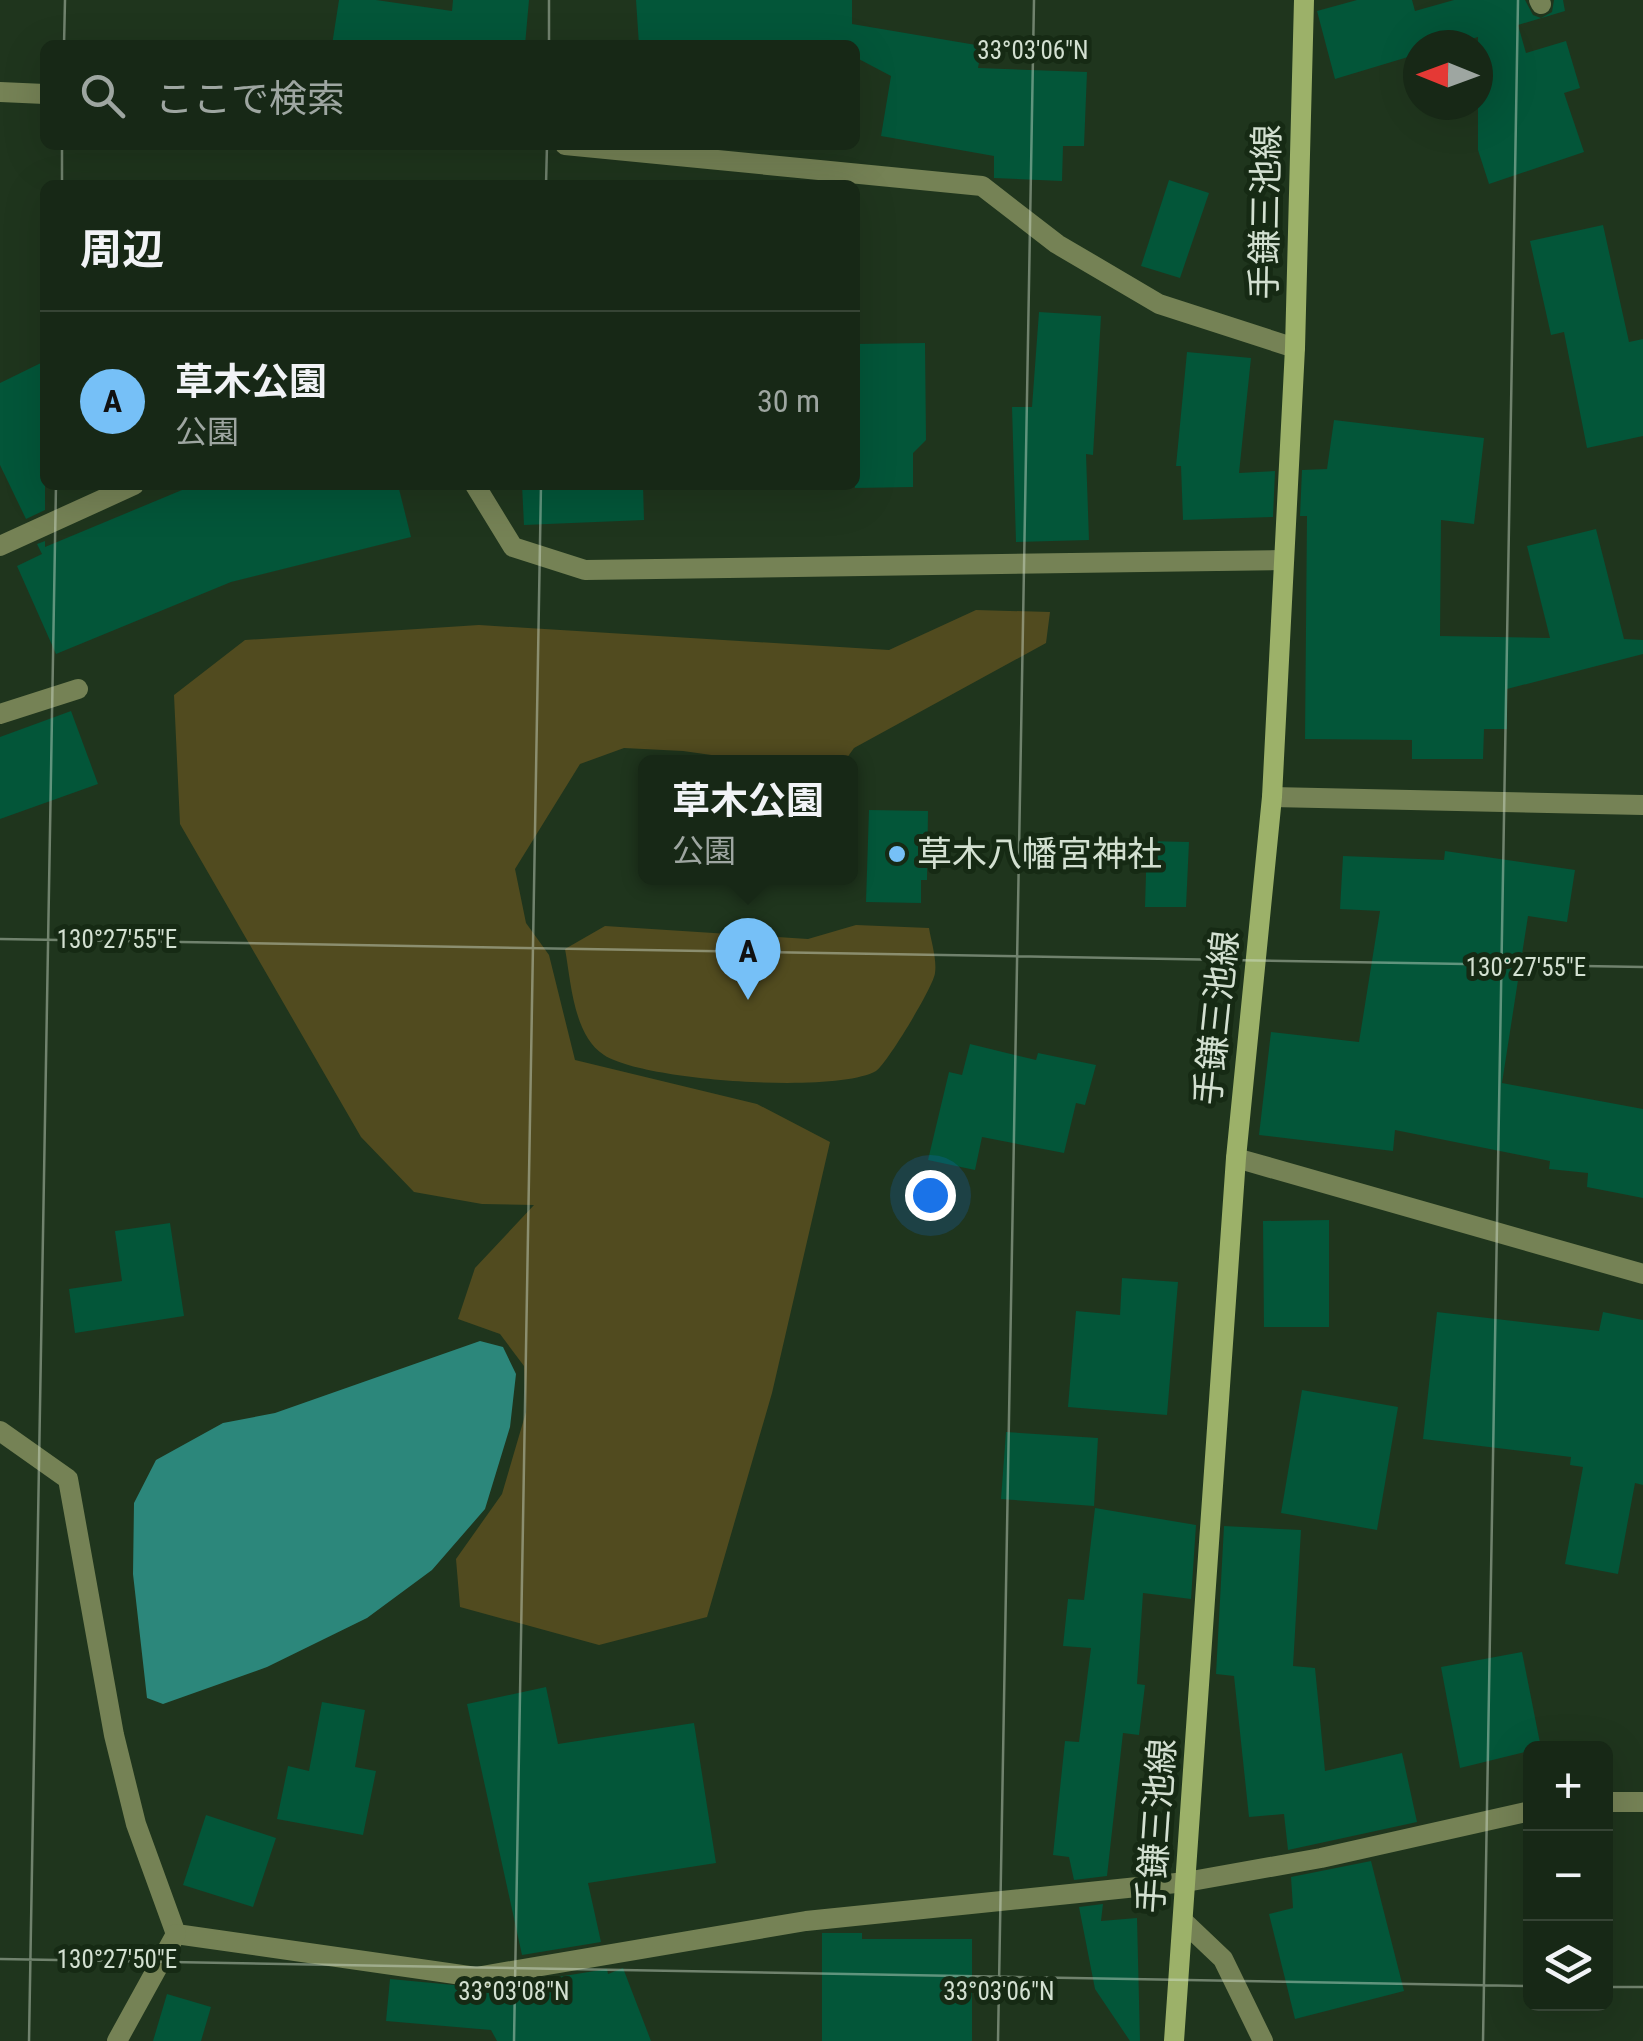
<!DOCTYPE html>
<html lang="ja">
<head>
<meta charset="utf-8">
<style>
  :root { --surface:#172816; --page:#243423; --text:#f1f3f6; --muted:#9ea6a1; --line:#364435; --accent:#76c0f7 }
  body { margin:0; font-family:"Roboto Condensed","Noto Sans JP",sans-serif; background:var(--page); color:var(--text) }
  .controls { position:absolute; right:30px; bottom:30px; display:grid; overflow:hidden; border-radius:15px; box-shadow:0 10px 40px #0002 }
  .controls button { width:90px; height:90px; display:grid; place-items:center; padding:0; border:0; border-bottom:2px solid var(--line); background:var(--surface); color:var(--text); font:50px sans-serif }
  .compass { position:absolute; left:1403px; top:30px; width:90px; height:90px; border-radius:50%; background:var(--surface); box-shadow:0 10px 40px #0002; rotate:271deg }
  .you { position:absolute; left:930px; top:1195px; width:35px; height:35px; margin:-25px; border:8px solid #fff; border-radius:50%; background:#1a73e8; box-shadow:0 0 0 15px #1a73e833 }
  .badge { display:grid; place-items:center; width:65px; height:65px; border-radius:50%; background:var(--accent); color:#111; font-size:32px; font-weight:700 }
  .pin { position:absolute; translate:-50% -82px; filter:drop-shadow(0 2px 5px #0008) }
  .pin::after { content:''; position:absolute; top:52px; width:35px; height:30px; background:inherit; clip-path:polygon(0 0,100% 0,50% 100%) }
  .popup { position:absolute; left:638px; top:755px; width:220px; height:130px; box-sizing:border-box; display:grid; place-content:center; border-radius:15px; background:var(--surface); filter:drop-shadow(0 2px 8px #0005); font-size:32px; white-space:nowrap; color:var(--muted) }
  .popup b { font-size:38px; color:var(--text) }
  .popup::after { content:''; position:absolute; left:50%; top:100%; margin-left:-20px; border:20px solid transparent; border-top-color:var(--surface) }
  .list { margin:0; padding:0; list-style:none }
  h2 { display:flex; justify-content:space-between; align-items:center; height:130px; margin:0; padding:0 40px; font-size:42px }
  h2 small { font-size:32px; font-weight:400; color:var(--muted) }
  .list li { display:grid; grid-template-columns:65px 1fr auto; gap:30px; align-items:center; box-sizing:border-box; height:180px; padding:0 40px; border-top:2px solid var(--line) }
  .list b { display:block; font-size:38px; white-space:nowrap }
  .list p { margin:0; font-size:32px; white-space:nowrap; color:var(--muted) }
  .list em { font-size:32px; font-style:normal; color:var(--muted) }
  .icon { flex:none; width:55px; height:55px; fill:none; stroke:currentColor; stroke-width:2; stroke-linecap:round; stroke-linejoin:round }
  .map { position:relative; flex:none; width:1643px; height:2041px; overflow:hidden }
  .search { position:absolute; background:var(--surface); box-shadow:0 10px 40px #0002; left:40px; top:40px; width:820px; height:110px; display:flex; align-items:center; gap:25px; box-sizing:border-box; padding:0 35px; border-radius:15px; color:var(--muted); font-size:38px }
  .panel { position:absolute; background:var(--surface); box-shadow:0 10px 40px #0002; left:40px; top:180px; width:820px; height:310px; border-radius:15px }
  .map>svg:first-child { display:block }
  .green { fill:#514b1f }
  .water { fill:#2c877b }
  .building { fill:#035639 }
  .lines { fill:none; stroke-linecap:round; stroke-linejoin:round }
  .minor { stroke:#758255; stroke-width:20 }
  .secondary { stroke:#9cb169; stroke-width:20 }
  .ticks { fill:none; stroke:#d3e0d1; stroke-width:2.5; stroke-opacity:0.45 }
  .poi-dot { fill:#76c0f7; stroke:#162a14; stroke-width:4 }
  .labels { text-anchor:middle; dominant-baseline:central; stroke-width:10; stroke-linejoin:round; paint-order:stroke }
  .street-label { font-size:35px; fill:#d3e0d1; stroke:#162a14 }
  .poi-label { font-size:35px; fill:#d3e0d1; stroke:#162a14; text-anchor:start }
  .ticks-label { font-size:25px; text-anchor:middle; fill:#d3e0d1; stroke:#162a14; stroke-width:10; stroke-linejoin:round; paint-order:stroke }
</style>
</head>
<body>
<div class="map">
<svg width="1643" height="2041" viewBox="0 0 1643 2041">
  <rect width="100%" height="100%" fill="#1f351d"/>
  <g class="green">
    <path d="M976,610L1050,612L1046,643L854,748L844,762H761L683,751L624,748L580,764L515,869L526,923L549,955L575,1060L757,1104L830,1142L772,1393L707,1617L599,1645L460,1607L456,1559L502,1494L526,1412L524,1366L500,1334L458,1319L475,1268L534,1205L482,1204L414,1192L361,1137L180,824L174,695L245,640L479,625L889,650Z"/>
    <path d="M856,925L929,928C931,941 937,959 935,973C934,986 886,1065 876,1071C836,1094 643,1081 604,1055C573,1035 571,981 565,949L605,926L808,939Z"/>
  </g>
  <path class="water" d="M480,1341L503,1347L516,1374L510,1427L485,1509L432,1570L367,1618L267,1667L163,1704L147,1698L133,1574L134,1503L156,1460L223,1423L275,1413Z"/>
  <g class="building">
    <path d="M339,0H376L452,11L453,0H529L525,45H332Z"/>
    <path d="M636,0H852V24L982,46L978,68L1087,72L1084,146H1063L1062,181L994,178V156L881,136L891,76L855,57V45H639Z"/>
    <path d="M1357,0H1412L1415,11L1454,0H1525L1533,15L1541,18L1552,12L1554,0H1563L1565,11L1518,25L1526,53L1566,41L1580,88L1564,93L1584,152L1489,184L1478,150V37L1450,45H1418V54L1335,79L1317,11Z"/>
    <path d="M1169,180L1209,193L1180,278L1141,266Z"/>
    <path d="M1603,225L1629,342L1643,339V436L1587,448L1564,332L1551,335L1530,241Z"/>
    <path d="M1039,312L1101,316L1093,455L1086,454L1089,540L1016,542L1012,407H1032Z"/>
    <path d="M925,343L926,440L913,453V487L855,488V344Z"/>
    <path d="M1187,352L1251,358L1239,473L1275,471L1273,517L1183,520L1181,466H1176Z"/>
    <path d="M45,361V510L26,519L0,465V383Z"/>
    <path d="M1334,420L1484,438L1474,524L1441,520L1440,636L1550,638L1527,546L1596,529L1624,639L1643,640V654L1507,689V729H1484L1483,759H1412V740L1305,739L1307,516H1300L1302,470L1327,469Z"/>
    <path d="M194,485H398L411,537L231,582L56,654L17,566L42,554L37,544L45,541V547Z"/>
    <path d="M522,485H643L644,520L524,525Z"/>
    <path d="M71,711L98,784L0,819V737Z"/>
    <path d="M869,810L928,811L927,880H921V903L866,902Z"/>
    <path d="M1147,841L1189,842L1186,907H1145Z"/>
    <path d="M1445,851L1575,870L1567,922L1528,916L1502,1083L1643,1109V1198L1587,1187L1588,1173L1549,1169L1550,1161L1395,1130L1393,1151L1259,1135L1271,1032L1359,1042L1380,911L1340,909L1343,856L1444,860Z"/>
    <path d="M970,1044L1036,1060L1038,1053L1096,1065L1085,1105L1076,1103L1064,1153L982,1137L975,1170L928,1160L949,1072L962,1075Z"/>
    <path d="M1329,1220V1327H1264L1263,1221Z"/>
    <path d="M170,1223L184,1316L75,1333L69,1289L122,1281L115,1231Z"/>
    <path d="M1122,1278L1178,1282L1167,1415L1068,1407L1076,1311L1120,1315Z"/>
    <path d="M1437,1312L1599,1331L1603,1312L1643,1320V1485L1635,1483L1618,1574L1565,1564L1583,1467L1570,1465L1571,1457L1423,1439Z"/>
    <path d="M1302,1390L1398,1407L1377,1530L1281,1513Z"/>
    <path d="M1006,1432L1098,1438L1094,1506L1001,1499Z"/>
    <path d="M1095,1508L1196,1525L1191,1599L1143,1593L1137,1684L1145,1685L1139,1735L1123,1733L1107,1876L1074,1880L1069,1857L1053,1855L1065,1741L1079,1742L1091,1648L1063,1646L1068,1599L1084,1600Z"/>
    <path d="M1224,1526L1301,1530L1293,1666L1315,1668L1325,1771L1402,1753L1417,1822L1288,1850L1284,1814L1249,1817L1234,1676L1216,1674Z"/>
    <path d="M1522,1652L1541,1748L1460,1768L1441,1667Z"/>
    <path d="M546,1687L558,1744L694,1723L716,1863L588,1883L601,1942L522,1955L467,1704Z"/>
    <path d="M322,1702L365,1710L355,1767L376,1771L363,1835L277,1819L288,1766L309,1771Z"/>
    <path d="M206,1815L276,1838L253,1907L183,1885Z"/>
    <path d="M1371,1861L1404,1991L1295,2019L1269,1914L1293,1908L1291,1877Z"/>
    <path d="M1103,1904L1101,1921L1137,1918L1140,2041H1130L1095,1989L1079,1907Z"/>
    <path d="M822,1933H862V1939H972V2041H822Z"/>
    <path d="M623,1968L651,2041H497L491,2030L386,2021L390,1979L530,1992L527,1982L607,1969L608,1974Z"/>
    <path d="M167,1994L211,2007L201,2041H153Z"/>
  </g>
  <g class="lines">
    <g class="minor">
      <path d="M1539,0L1541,4"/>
      <path d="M0,92L45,94"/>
      <path d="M565,145L982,186L1057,244L1159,304L1295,348"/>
      <path d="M475,485L513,547L585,570L1281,560"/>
      <path d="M0,546L134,485"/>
      <path d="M0,714L78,689"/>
      <path d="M1272,797L1643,805"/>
      <path d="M1236,1158L1643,1274"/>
      <path d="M0,1431L68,1479L114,1735L136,1824L176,1934L476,1977L806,1921L1186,1882L1321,1858L1530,1811"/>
      <path d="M1606,1802H1643"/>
      <path d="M1183,1921L1223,1959L1263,2041"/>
      <path d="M117,2041L176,1934"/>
    </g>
    <path class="secondary" d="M1174,2041L1236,1158L1272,797L1295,348L1304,0"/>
  </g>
  <path class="ticks" d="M64,45L65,0M549,45V0M62,185V145M546,185L547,145M0,939L1643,967M0,1959L1530,1986M1606,1987H1643M29,2041L56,485M514,2041L541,485M998,2041L1034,0M1483,2041L1518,0"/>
  <circle class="poi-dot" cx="897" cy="854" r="10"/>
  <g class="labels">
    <g class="street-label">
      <text transform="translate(1266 212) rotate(-89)">手鎌三池線</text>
      <text transform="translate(1217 1018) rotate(-84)">手鎌三池線</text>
      <text transform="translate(1157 1826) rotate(-86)">手鎌三池線</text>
    </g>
    <g class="poi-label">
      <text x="917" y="854">草木八幡宮神社</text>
    </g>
  </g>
  <g class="ticks-label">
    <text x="1033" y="59">33°03'06"N</text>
    <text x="117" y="948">130°27'55"E</text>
    <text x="1526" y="976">130°27'55"E</text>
    <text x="117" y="1968">130°27'50"E</text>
    <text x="514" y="2000">33°03'08"N</text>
    <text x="999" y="2000">33°03'06"N</text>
  </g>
</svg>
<div class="controls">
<button>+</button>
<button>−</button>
<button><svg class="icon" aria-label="layers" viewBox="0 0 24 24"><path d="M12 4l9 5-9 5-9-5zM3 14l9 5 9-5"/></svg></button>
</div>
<svg class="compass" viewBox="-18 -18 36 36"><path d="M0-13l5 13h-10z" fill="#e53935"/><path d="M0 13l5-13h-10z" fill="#9ea6a1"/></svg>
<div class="you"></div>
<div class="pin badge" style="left:748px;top:1000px">A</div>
<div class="popup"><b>草木公園</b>公園</div>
<div class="search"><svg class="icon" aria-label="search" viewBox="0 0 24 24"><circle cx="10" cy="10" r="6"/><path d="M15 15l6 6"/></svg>ここで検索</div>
<section class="panel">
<h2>周辺<small></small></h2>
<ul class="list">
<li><span class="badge">A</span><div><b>草木公園</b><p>公園</p></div><em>30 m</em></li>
</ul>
</section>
</div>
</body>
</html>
